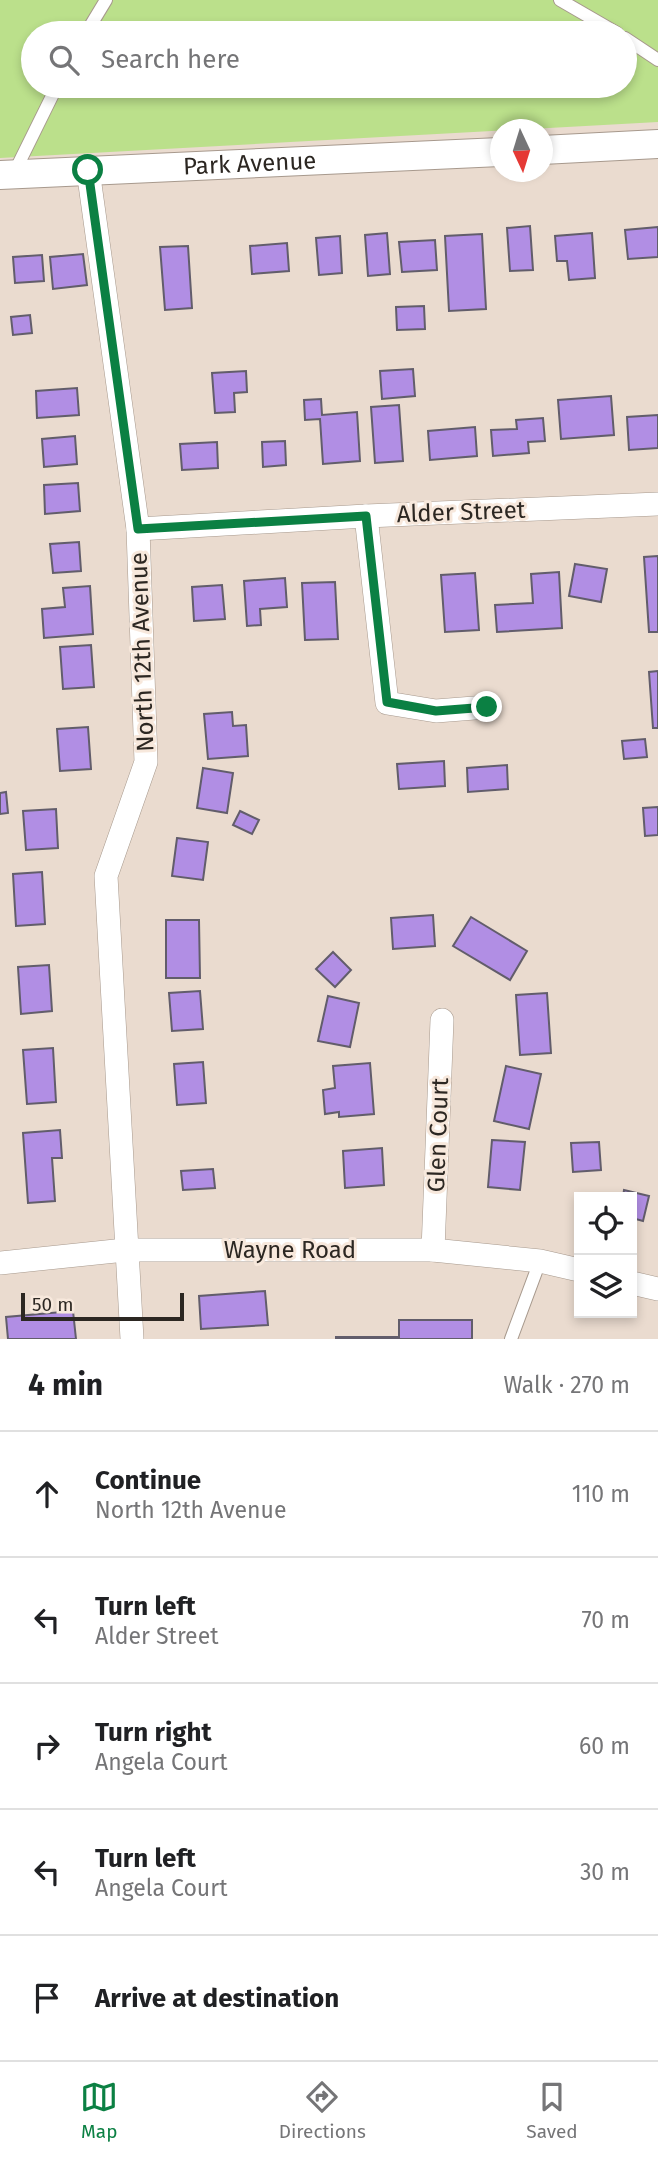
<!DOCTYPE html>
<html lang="en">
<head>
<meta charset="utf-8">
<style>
  :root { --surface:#fff; --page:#f2f2f2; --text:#202124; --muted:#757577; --line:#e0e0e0; --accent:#0b8043 }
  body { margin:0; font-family:"Fira Sans",sans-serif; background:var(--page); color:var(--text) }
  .controls { position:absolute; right:21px; bottom:21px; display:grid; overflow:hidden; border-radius:0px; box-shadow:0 4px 10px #0003 }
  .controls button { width:63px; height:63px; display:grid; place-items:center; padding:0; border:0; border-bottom:2px solid var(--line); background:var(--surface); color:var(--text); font:35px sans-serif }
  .compass { position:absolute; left:490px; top:119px; width:63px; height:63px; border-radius:50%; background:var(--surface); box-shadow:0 4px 10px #0003; rotate:176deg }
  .scale { position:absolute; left:21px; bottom:18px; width:163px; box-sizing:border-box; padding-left:7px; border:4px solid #2c2722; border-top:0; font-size:19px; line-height:24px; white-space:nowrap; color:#2c2722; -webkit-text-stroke:5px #f7e8dc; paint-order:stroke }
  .stop { position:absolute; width:21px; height:21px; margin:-16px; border:5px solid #0b8043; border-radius:50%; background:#fff }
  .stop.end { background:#0b8043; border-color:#fff; box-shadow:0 2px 7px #0008 }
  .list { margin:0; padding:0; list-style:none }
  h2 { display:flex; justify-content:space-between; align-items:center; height:91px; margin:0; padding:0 28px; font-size:30px }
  h2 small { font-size:23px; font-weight:400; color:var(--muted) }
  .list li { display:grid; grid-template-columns:46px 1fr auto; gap:21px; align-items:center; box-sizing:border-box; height:126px; padding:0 28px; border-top:2px solid var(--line) }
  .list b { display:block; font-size:26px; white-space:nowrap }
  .list p { margin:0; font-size:23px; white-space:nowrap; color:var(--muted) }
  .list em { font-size:23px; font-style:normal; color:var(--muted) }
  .icon { flex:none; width:38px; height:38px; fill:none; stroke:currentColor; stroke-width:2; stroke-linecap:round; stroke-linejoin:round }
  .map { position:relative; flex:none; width:658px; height:1339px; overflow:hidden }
  .search { position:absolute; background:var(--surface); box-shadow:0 4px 10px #0003; left:21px; right:21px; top:21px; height:77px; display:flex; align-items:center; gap:18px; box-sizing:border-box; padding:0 24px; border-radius:38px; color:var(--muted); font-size:26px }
  .sheet { height:721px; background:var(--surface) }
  nav { display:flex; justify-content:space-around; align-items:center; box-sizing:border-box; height:98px; border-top:2px solid var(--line); background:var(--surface); font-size:19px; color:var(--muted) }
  nav a { display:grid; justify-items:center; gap:4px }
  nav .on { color:var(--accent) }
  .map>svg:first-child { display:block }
  .green { fill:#bbe08b; fill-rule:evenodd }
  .building { fill:#b18ee4; stroke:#625d6b; stroke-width:2 }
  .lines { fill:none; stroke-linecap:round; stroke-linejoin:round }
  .service-casing { stroke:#a7998d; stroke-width:14 }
  .minor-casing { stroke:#a7998d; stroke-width:24 }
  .tertiary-casing { stroke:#a7998d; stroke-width:30 }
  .service { stroke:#fff; stroke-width:12 }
  .minor { stroke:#fff; stroke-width:23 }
  .tertiary { stroke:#fff; stroke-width:28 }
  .route { stroke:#0b8043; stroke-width:9 }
  .labels { text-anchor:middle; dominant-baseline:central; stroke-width:6; stroke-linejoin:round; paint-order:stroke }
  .street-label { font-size:24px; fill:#2c2722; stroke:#f7e8dc }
</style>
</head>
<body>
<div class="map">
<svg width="658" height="1339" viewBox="0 0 658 1339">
  <rect width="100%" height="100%" fill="#eadbcf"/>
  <path class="green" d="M0,0H658V122L0,158ZM33,33H625V86H33Z"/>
  <g class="building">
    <path d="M530,226L533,270L510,271L507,228Z"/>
    <path d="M658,227V257L628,259L625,230Z"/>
    <path d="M387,233L390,274L368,276L365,235Z"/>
    <path d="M592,233L595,278L569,280L567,261H557L555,236Z"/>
    <path d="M482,234L486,309L449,311L445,236Z"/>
    <path d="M340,236L342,273L319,275L316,238Z"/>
    <path d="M435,240L437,270L402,272L399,242Z"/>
    <path d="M287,243L289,271L252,274L250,246Z"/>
    <path d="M188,246L192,308L165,310L160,247Z"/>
    <path d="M83,254L87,285L53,289L50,257Z"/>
    <path d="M42,255L44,281L15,283L13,257Z"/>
    <path d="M424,306L425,329L397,330L396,307Z"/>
    <path d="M30,315L32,333L13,335L11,317Z"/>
    <path d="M413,369L415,396L382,399L380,371Z"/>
    <path d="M246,371L247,392L234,393L235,412L215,413L212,373Z"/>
    <path d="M77,388L79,415L37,418L36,391Z"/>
    <path d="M611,396L614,435L561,439L558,400Z"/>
    <path d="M321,399L322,415L357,412L360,461L323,464L320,419L305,420L304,400Z"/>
    <path d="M399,405L403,461L375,463L371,407Z"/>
    <path d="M658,415V448L629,450L627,417Z"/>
    <path d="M543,418L545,441L528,442L529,453L493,456L491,430L517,429L516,420Z"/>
    <path d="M475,427L477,456L430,460L428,431Z"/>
    <path d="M75,436L77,464L44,467L42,439Z"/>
    <path d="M285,441L286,465L263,467L262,442Z"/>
    <path d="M217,442L218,468L182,470L180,444Z"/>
    <path d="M78,483L80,511L45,514L44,485Z"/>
    <path d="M79,542L81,571L53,573L50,544Z"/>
    <path d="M658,556V632H649L644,557Z"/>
    <path d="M575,564L607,569L601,602L569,596Z"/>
    <path d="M559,572L562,628L497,632L495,605L533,603L531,574Z"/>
    <path d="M475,573L479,630L445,632L441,575Z"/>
    <path d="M285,578L287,607L260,609L261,625L247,626L244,581Z"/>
    <path d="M335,582L338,639L305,640L302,583Z"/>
    <path d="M222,585L225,619L194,621L192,587Z"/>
    <path d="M90,586L93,634L44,638L42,609L65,607L63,588Z"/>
    <path d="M91,645L94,687L63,689L60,647Z"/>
    <path d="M658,671V728H653L649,672Z"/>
    <path d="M232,712L233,726L246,725L248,756L208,759L204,714Z"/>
    <path d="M88,727L91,769L60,771L57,729Z"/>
    <path d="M645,739L647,757L624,759L622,741Z"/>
    <path d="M444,761L445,786L399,789L397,764Z"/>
    <path d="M507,765L508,789L468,792L467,768Z"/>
    <path d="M203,768L233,773L227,813L197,808Z"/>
    <path d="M6,792L8,813L0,814V793Z"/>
    <path d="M658,807V835L645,836L643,808Z"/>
    <path d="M56,809L58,848L26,850L23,811Z"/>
    <path d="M240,811L259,820L252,834L233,825Z"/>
    <path d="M177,838L208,842L203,880L172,876Z"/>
    <path d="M42,872L45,924L16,926L13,874Z"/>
    <path d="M433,915L435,946L393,949L391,918Z"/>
    <path d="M471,917L527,951L510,980L453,946Z"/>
    <path d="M166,920H199L200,978H166Z"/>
    <path d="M333,952L351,970L335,987L316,969Z"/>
    <path d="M49,965L52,1011L21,1014L18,967Z"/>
    <path d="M200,991L203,1029L172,1031L169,993Z"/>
    <path d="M547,993L551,1053L520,1055L516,995Z"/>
    <path d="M328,996L359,1003L350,1047L318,1041Z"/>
    <path d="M53,1048L56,1102L27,1104L23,1050Z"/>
    <path d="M203,1062L206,1103L177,1105L174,1064Z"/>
    <path d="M370,1063L374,1114L339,1117V1112L325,1114L323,1090L335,1088L333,1066Z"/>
    <path d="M506,1066L541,1074L529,1129L494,1121Z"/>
    <path d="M60,1130L62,1158H52L55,1201L28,1203L23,1133Z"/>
    <path d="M492,1140L525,1142L520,1190L488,1187Z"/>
    <path d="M599,1142L601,1170L573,1172L571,1143Z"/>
    <path d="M382,1148L384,1185L345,1188L343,1151Z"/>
    <path d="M213,1169L215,1188L183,1190L181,1171Z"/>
    <path d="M624,1190L649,1196L643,1221L632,1218V1197H623Z"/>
    <path d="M265,1291L268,1325L201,1329L199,1296Z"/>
    <path d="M73,1311L76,1339H8L6,1317Z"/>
    <path d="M399,1320H472V1339H336V1337H399Z"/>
  </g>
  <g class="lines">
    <g class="service-casing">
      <g id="service">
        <path d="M560,0L617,33"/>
        <path d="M86,33L106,0"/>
        <path d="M625,38L658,60"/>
        <path d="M14,173L57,86"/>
        <path d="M511,1339L540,1261"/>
      </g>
    </g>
    <g class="minor-casing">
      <g id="minor">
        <path d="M88,170L138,529L146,762L106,876L132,1339"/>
        <path d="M366,516L387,703L436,711L487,707"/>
        <path d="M138,529L366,516L658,504"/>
        <path d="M433,1250L442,1020"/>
        <path d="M0,1263L125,1250H433L540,1261L579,1270"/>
        <path d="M632,1283L658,1289"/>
      </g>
    </g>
    <g class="tertiary-casing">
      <g id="tertiary">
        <path d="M542,150L658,144"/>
        <path id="s1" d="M0,175L500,152"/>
      </g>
    </g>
    <use href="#service" class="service"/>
    <use href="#minor" class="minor"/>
    <use href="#tertiary" class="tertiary"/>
  </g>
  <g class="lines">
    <path class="route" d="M88,170L138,529L366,516L387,702L436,711L487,707"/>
  </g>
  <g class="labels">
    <g class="street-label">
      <text stroke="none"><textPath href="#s1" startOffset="250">Park Avenue</textPath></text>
      <text transform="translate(461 512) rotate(-2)">Alder Street</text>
      <text transform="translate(142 652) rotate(-92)">North 12th Avenue</text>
      <text transform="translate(438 1135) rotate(-88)">Glen Court</text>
      <text x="290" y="1250">Wayne Road</text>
    </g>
  </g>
</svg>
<div class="controls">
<button><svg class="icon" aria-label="locate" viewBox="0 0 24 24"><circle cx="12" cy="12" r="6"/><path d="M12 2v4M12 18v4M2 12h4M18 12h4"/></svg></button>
<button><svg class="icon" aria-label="layers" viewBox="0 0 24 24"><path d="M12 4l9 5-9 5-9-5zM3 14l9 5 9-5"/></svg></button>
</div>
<svg class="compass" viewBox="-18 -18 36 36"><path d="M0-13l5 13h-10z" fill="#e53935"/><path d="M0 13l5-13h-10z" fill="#757577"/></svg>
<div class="scale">50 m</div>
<div class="stop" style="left:88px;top:170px"></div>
<div class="stop end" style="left:487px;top:707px"></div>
<div class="search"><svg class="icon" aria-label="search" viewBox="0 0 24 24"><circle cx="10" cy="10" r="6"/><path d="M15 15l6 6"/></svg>Search here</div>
</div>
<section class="sheet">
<h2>4 min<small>Walk · 270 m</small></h2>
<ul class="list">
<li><svg class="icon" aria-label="ahead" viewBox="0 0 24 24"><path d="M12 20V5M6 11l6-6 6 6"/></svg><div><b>Continue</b><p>North 12th Avenue</p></div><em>110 m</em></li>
<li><svg class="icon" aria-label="left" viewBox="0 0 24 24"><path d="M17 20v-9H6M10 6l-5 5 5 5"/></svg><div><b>Turn left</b><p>Alder Street</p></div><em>70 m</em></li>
<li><svg class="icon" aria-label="right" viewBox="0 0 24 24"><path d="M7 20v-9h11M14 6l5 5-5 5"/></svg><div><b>Turn right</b><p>Angela Court</p></div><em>60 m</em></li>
<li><svg class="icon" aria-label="left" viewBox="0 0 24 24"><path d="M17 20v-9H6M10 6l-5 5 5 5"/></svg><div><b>Turn left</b><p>Angela Court</p></div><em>30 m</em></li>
<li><svg class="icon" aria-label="arrive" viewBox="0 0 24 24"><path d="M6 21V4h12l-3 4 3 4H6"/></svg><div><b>Arrive at destination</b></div></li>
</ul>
</section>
<nav>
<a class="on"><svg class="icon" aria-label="map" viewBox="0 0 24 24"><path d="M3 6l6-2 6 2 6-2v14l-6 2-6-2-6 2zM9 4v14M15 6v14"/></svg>Map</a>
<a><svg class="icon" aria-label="directions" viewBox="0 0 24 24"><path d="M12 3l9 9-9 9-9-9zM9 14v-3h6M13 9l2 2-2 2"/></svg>Directions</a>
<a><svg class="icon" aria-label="saved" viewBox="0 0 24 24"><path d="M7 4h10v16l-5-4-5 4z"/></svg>Saved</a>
</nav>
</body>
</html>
